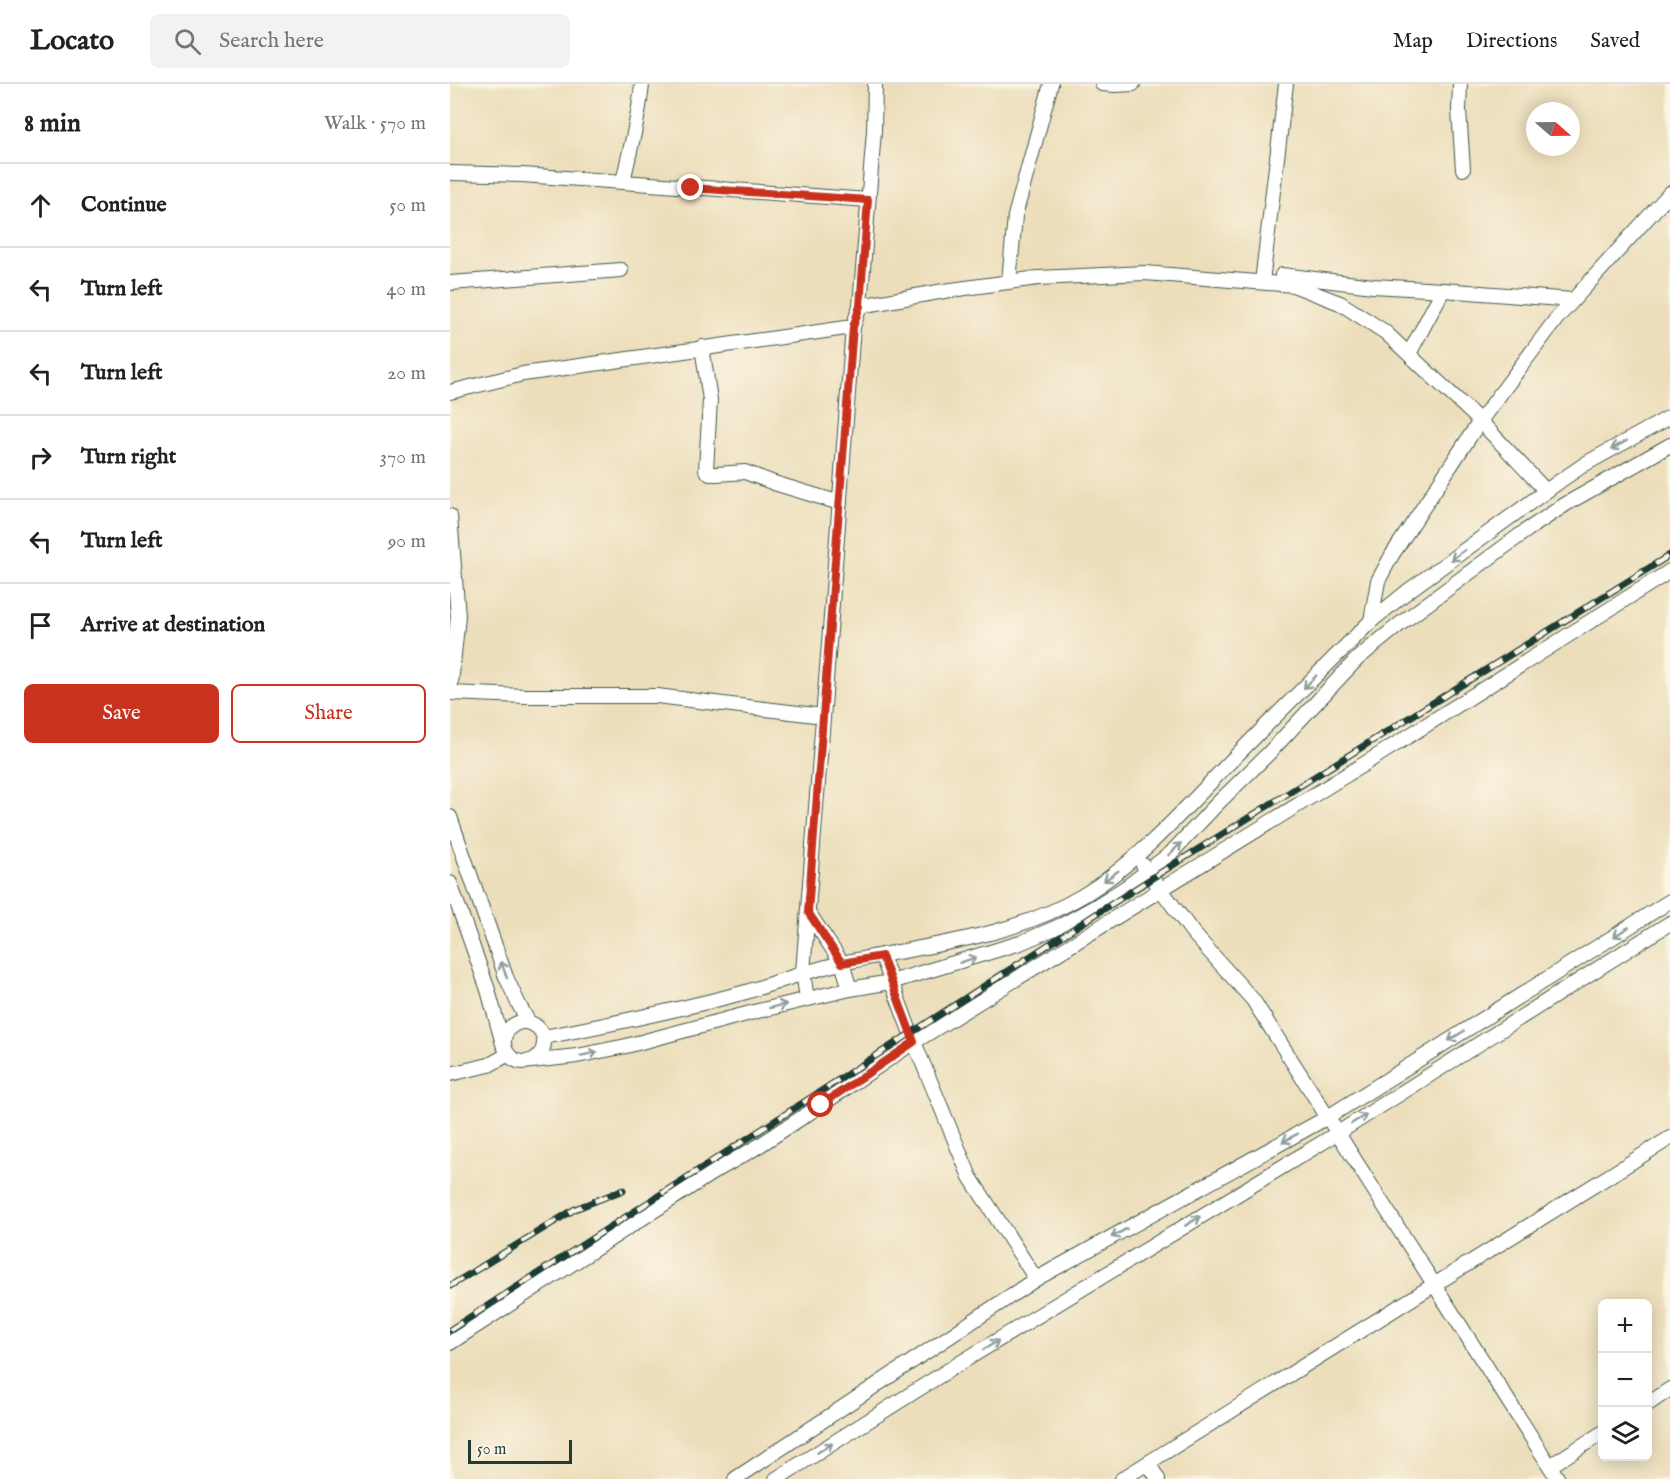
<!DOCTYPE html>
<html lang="en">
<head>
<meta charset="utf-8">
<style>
  :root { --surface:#fff; --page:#f2f2f2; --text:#202124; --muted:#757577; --line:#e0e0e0; --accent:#c8321e }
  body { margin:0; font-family:"IM FELL English",serif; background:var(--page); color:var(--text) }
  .controls { position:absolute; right:18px; bottom:18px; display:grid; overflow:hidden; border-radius:9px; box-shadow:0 3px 15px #0003 }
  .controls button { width:54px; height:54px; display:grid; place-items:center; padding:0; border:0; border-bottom:2px solid var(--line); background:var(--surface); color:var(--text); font:30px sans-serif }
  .compass { position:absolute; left:1076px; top:18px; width:54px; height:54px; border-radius:50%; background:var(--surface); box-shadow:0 3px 15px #0003; rotate:110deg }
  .scale { position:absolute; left:18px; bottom:15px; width:104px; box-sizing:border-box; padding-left:6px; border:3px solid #1f3d34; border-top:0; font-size:16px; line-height:21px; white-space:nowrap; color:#1f3d34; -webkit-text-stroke:4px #fcf5e5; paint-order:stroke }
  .stop { position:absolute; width:18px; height:18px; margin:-14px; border:4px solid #c8321e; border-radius:50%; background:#fff }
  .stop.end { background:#c8321e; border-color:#fff; box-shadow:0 2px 6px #0008 }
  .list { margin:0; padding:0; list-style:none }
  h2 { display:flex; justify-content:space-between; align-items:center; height:78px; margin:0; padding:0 24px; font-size:26px }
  h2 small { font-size:20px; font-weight:400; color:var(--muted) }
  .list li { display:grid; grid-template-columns:39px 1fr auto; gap:18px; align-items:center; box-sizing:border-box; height:84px; padding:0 24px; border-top:2px solid var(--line) }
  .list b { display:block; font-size:22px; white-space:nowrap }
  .list em { font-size:20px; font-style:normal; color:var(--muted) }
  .actions { display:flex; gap:12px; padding:18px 24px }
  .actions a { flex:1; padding:14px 0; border:2px solid var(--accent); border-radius:9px; text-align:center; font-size:21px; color:var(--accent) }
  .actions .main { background:var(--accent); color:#fff }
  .icon { flex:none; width:33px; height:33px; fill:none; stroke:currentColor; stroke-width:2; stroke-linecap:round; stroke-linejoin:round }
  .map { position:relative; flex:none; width:1220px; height:1395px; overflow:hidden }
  header { display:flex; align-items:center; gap:36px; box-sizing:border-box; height:84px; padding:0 30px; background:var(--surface); border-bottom:2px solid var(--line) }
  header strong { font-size:28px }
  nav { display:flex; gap:33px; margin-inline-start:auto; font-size:21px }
  .search { width:420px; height:54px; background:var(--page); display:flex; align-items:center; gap:15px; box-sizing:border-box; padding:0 21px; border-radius:9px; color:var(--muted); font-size:22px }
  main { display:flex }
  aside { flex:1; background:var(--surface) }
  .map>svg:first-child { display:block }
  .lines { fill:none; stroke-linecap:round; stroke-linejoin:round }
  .minor-casing { stroke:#3e5548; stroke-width:16 }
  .minor { stroke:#fff; stroke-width:14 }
  .rail-casing { stroke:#1f3d34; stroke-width:7 }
  .rail { stroke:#fcf5e5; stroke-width:4.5; stroke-dasharray:14; stroke-linecap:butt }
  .oneway { stroke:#8f9e9a }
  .route { stroke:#c8321e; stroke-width:8 }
</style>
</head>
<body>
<header>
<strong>Locato</strong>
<div class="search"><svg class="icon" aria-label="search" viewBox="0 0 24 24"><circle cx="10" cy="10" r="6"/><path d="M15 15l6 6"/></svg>Search here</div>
<nav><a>Map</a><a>Directions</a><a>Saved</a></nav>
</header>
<main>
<aside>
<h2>8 min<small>Walk · 570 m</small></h2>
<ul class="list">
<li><svg class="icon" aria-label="ahead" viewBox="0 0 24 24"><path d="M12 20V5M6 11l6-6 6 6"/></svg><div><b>Continue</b></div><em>50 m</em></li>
<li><svg class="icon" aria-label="left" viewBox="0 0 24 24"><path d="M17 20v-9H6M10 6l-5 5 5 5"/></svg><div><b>Turn left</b></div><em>40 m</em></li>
<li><svg class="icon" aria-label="left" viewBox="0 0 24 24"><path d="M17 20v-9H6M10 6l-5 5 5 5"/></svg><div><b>Turn left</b></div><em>20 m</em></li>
<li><svg class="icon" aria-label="right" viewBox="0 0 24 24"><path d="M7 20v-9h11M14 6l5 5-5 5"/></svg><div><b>Turn right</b></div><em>370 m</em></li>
<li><svg class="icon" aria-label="left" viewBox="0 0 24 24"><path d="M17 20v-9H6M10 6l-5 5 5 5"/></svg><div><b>Turn left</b></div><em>90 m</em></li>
<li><svg class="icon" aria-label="arrive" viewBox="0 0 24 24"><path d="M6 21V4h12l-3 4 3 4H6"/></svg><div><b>Arrive at destination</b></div></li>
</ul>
<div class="actions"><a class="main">Save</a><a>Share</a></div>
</aside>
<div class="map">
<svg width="1220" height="1395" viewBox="0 0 1220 1395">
  <rect width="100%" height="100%" fill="#fcf5e5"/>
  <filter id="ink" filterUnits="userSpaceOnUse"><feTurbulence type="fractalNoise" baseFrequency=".0167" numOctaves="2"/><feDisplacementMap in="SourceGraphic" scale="12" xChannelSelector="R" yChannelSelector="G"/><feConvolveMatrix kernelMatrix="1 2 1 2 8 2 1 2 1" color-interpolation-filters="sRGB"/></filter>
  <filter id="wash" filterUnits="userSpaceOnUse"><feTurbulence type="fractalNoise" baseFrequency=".008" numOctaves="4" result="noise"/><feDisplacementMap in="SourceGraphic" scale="24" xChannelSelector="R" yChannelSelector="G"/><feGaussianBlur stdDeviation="1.35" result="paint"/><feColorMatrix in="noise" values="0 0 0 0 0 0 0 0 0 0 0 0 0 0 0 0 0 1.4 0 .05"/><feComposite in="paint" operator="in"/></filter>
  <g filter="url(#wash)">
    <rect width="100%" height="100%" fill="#ecdebb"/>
  </g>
  <g filter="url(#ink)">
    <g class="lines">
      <g class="minor-casing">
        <g id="minor">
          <path d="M652,0L665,1L683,0"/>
          <path d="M1010,0L1009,26L1013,85"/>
          <path d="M0,89L72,91L173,98C180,64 189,36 192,0"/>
          <path d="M173,98L418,116"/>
          <path d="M832,191L923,202L993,206L1123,216"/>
          <path d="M559,198L565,132L601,0"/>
          <path d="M812,198L836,0"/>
          <path d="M0,199L171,186"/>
          <path d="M410,222L494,207L588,194L695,189L843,201L890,219L935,248L1030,337L1096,407"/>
          <path d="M252,263L260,316L256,386L260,390H267L295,388L324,399L390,419"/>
          <path d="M959,270L993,206"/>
          <path d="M0,308L73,290L403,243"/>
          <path d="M0,432L8,532L0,609"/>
          <path d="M921,537L928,497L942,471L1030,337L1107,234L1220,109"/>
          <path d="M0,609L76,612H207L373,632"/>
          <path d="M0,733L56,893L68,919L79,939"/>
          <path d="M693,781L743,849L803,916L1108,1395"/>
          <path d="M0,799L38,906L53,960"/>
          <path d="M358,828L392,879L400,905"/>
          <path d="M432,872L464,958L520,1093L586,1195"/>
          <path d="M357,915L353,888L380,546L403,243L410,222L424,47L425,0"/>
          <circle cx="74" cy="958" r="20"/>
          <path d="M94,953C161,940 229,926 296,908C328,898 359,886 392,879C473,861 560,855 632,812C686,780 734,726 778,680C825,632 873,585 921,537L958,507L1110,397L1135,380L1220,333"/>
          <path d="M81,977L127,972L176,962L308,927L400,905L441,898L570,859L612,841L648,821L675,804L721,769L767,720L819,669L907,575L950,540L1077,446L1116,420L1220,361"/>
          <path d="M0,990L39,981L57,971"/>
          <path d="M0,1259L262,1089L307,1063L371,1021L464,958L927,672L1220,487"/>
          <path d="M1198,1320L1220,1305"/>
          <path d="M698,1379L708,1395"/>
          <path d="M1100,1382L1152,1349"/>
          <path d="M285,1395L586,1195L878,1033L1220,817"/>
          <path d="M326,1395L502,1284L888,1049L1220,839"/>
          <path d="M672,1395L1220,1054"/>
        </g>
      </g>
      <use href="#minor" class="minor"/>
      <g class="rail-casing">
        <g id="rail">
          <path d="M0,1202L125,1125L173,1106"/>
          <path d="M0,1246L702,794L1220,471"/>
        </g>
      </g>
      <use href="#rail" class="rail"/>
    </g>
    <defs><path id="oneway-shaft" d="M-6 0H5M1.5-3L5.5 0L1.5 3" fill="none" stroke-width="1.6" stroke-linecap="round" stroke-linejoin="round" transform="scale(1.5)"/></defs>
    <g class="oneway">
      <use href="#oneway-shaft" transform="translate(1169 361) rotate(151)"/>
      <use href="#oneway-shaft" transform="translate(1008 471) rotate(145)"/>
      <use href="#oneway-shaft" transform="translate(860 598) rotate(135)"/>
      <use href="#oneway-shaft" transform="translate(725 765) rotate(-43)"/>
      <use href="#oneway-shaft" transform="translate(661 792) rotate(144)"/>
      <use href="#oneway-shaft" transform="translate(1171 848) rotate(148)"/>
      <use href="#oneway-shaft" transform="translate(518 876) rotate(-18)"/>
      <use href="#oneway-shaft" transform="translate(54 886) rotate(-110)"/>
      <use href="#oneway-shaft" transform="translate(328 922) rotate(-13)"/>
      <use href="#oneway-shaft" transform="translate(1006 952) rotate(148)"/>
      <use href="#oneway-shaft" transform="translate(139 970) rotate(-12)"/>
      <use href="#oneway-shaft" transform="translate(909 1035) rotate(-32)"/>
      <use href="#oneway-shaft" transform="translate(840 1054) rotate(151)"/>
      <use href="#oneway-shaft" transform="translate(743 1137) rotate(-31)"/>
      <use href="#oneway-shaft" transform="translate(669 1149) rotate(151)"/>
      <use href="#oneway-shaft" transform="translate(541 1261) rotate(-31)"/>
      <use href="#oneway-shaft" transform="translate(375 1364) rotate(-32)"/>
    </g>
  </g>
  <g class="lines" filter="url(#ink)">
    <path class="route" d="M241,104L418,116L410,222L403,243L358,828L392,879L432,872L464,958L371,1021"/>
  </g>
</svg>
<div class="controls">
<button>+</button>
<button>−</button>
<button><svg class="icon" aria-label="layers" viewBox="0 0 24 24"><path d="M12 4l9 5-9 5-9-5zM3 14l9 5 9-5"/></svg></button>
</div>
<svg class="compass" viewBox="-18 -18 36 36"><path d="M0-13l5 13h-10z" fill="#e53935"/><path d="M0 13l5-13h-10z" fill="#757577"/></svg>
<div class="scale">50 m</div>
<div class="stop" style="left:371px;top:1021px"></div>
<div class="stop end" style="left:241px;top:104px"></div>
</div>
</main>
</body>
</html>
